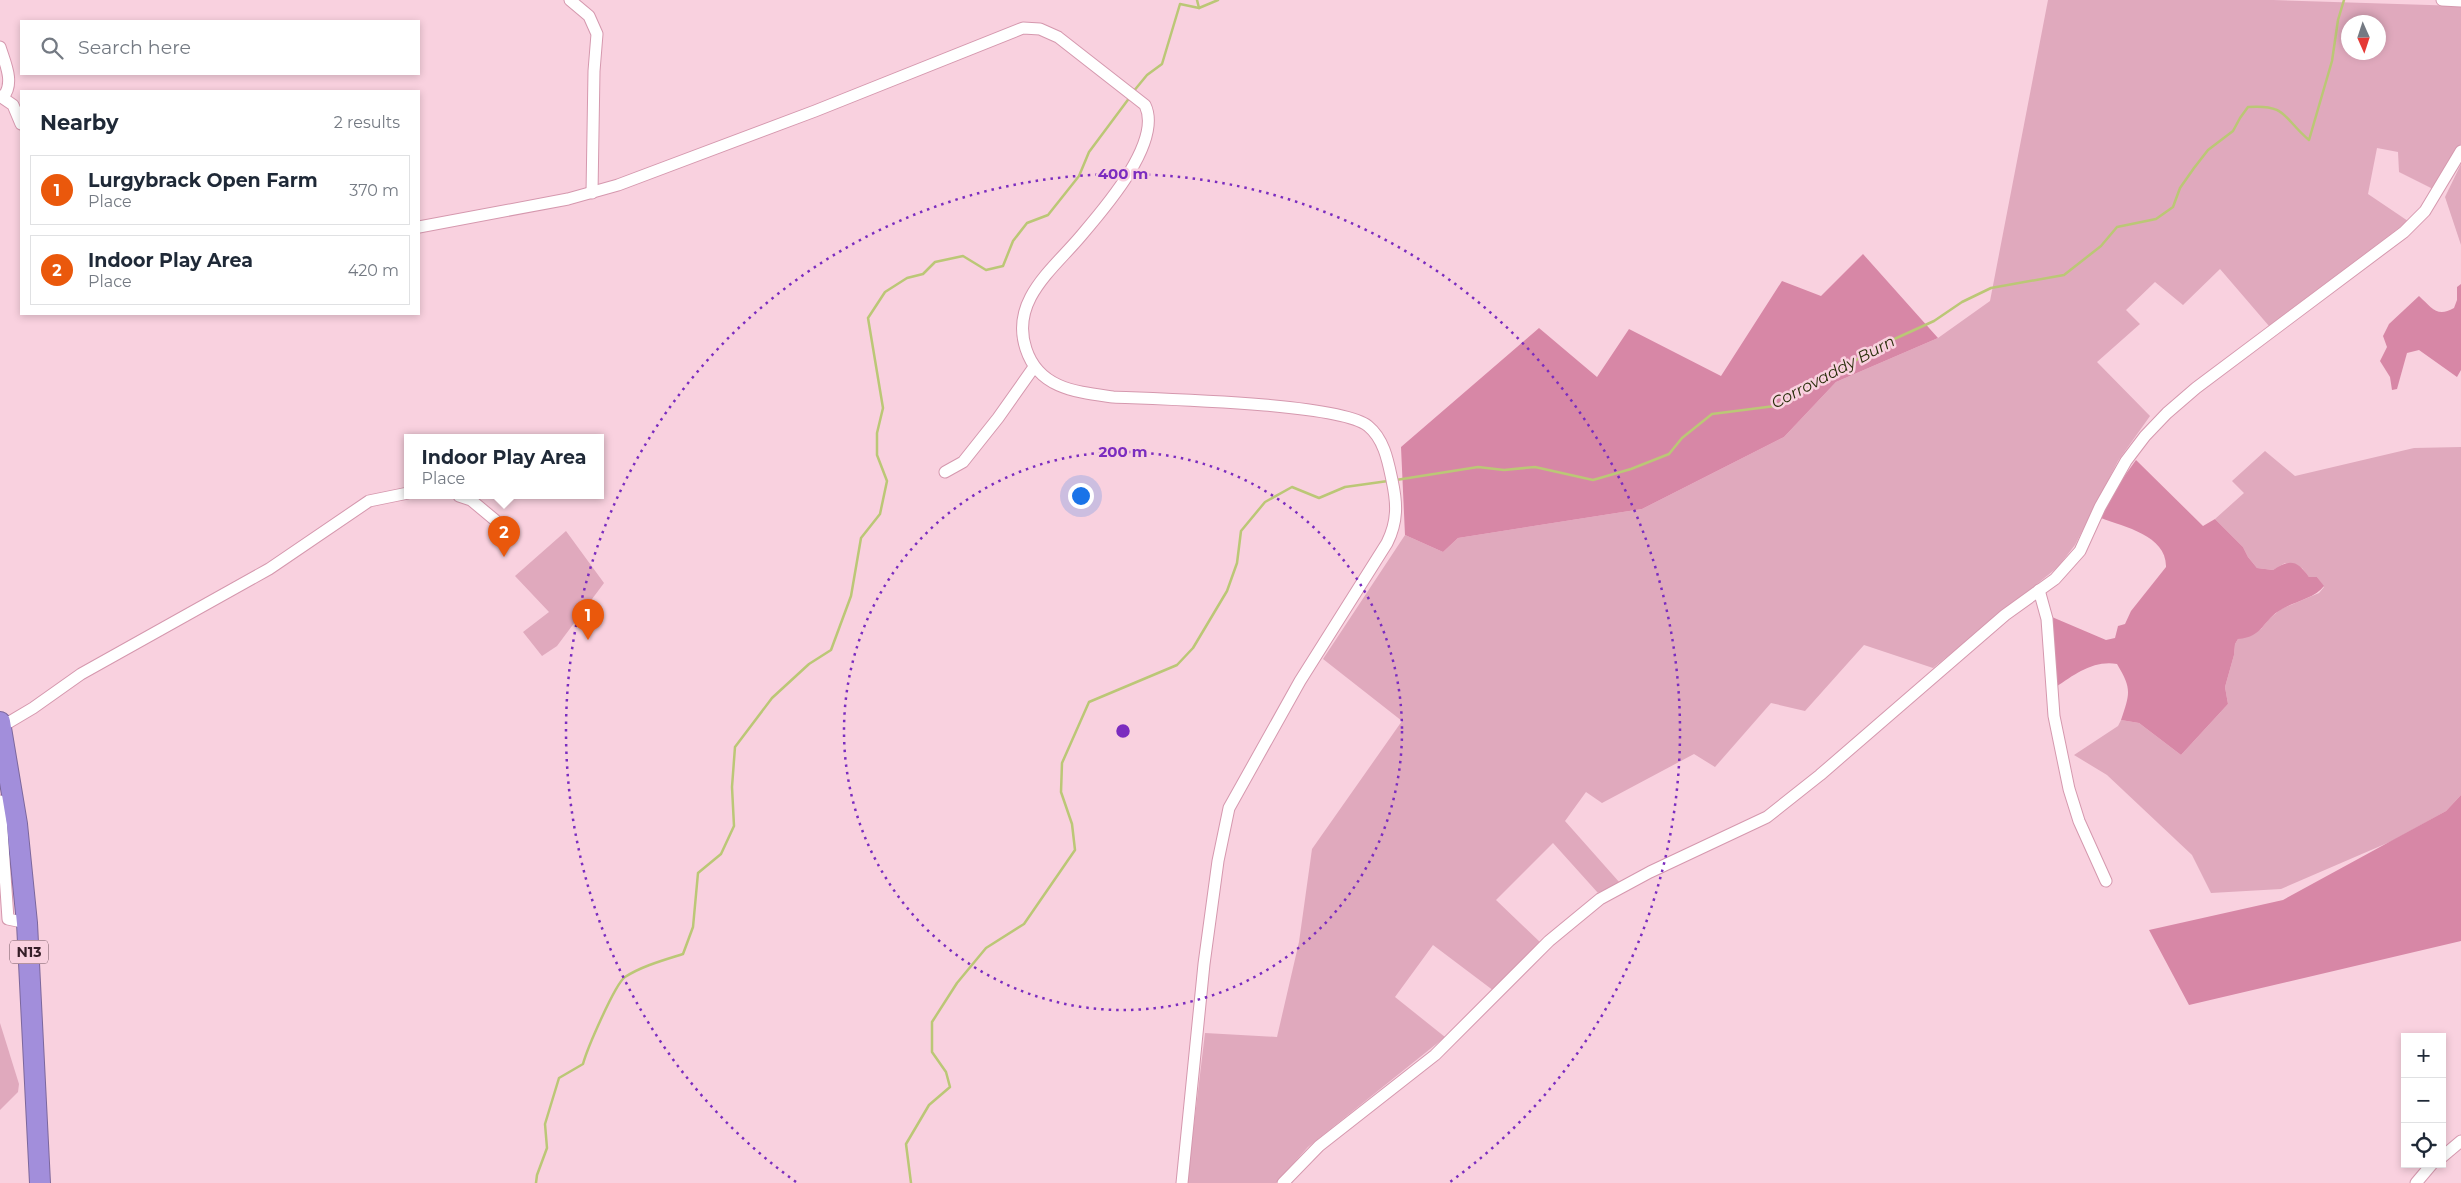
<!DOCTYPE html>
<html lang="en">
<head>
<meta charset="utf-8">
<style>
  :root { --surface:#fff; --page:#f2f2f3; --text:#1f2937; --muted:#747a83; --line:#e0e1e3; --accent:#ea580c }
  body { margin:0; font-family:Montserrat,sans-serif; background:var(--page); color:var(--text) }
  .controls { position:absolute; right:15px; bottom:15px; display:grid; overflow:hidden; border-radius:0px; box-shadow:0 2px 8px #0003 }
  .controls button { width:45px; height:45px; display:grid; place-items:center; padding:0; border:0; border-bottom:1px solid var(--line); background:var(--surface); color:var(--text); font:25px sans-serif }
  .compass { position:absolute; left:2341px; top:15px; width:45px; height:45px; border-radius:50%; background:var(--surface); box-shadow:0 2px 8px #0003; rotate:177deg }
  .you { position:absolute; left:1080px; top:495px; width:18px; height:18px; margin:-12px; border:4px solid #fff; border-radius:50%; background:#1a73e8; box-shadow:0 0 0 8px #1a73e833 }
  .badge { display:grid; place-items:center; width:32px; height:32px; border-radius:50%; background:var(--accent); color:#fff; font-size:16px; font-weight:700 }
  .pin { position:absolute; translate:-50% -41px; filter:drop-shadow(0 1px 2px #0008) }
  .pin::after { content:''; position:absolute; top:26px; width:18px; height:15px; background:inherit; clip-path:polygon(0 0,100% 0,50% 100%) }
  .popup { position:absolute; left:404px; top:434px; width:200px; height:65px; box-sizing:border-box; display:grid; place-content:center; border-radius:0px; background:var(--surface); filter:drop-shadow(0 1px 4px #0005); font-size:16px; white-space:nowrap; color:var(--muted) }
  .popup b { font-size:19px; color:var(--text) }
  .popup::after { content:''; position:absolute; left:50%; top:100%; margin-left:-10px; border:10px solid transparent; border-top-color:var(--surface) }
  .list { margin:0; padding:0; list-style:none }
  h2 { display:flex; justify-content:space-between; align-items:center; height:65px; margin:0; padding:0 20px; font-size:21px }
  h2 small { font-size:16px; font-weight:400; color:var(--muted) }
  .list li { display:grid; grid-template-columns:32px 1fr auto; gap:15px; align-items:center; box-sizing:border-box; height:70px; margin:0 10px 10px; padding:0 10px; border:1px solid var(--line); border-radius:0px }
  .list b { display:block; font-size:19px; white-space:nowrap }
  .list p { margin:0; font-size:16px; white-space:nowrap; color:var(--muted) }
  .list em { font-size:16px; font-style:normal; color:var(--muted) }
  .icon { flex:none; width:28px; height:28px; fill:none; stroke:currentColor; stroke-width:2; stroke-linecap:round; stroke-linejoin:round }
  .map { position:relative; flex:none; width:2461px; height:1183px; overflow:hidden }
  .search { position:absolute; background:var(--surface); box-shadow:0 2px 8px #0003; left:20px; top:20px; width:400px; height:55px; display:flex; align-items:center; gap:12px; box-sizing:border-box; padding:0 18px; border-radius:0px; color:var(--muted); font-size:19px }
  .panel { position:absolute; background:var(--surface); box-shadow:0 2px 8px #0003; left:20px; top:90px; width:400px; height:225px; border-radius:0px }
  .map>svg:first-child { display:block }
  .green { fill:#e0a9bd; fill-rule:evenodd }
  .forest { fill:#d787a6 }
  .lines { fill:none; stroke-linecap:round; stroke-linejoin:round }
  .stream { stroke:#bbc776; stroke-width:2.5 }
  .street-casing { stroke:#d598ae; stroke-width:13 }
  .highway-casing { stroke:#7c679c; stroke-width:22 }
  .street { stroke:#fff; stroke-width:11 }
  .highway { stroke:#a28edb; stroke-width:20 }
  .ring { fill:none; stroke:#7b2cbf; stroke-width:2.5; stroke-dasharray:2.5 5 }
  .labels { text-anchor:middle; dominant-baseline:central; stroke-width:5; stroke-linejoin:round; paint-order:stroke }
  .shield { fill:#f9d1df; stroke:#70545e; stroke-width:1 }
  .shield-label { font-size:14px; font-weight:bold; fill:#351e27 }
  .water-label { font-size:16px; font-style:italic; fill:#2a2e0b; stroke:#f9d1df }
  .centre { fill:#7b2cbf; stroke:#f9d1df; stroke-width:2.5 }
  .ring-label { font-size:15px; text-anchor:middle; font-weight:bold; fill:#7b2cbf; stroke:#f9d1df; stroke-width:5; stroke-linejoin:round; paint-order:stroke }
</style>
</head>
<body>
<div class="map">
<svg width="2461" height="1183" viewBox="0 0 2461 1183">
  <rect width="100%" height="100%" fill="#f9d1df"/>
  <g class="green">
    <path d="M2048,0H2273L2461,6V144L2435,190L2399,172L2398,152L2377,148L2368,194L2408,221L2269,326L2220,269L2183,305L2155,282L2126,310L2140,324L2097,362L2150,416L2118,461L2075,545L2058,567L1933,668L1864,645L1805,711L1771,703L1715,767L1694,754L1602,803L1586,792L1565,821L1620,883L1598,893L1553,843L1496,900L1542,944L1494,991L1433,945L1395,997L1445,1037L1308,1147L1276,1183H1187L1205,1033L1277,1037L1299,942L1312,849L1402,721L1323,659L1405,535L1443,552L1458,538L1642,509L1784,437L1836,382L1938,338L1990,301ZM2348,22H2378V52H2348Z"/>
    <path d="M2461,164V245L2445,197Z"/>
    <path d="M2461,447V795L2446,811L2392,841L2281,889L2211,893L2192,855L2107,775L2074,755L2118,726L2121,720L2139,723L2181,755L2228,704L2225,687L2234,655L2235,644L2238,639L2261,629L2269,619L2281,609L2319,593L2324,587L2317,577H2309L2302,568L2285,563L2273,570L2257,568L2248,557L2243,547L2215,519L2244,493L2232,481L2265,451L2295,476L2414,448Z"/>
    <path d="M566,531L604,583L557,646L542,656L523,632L549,612L515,576Z"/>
    <path d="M0,1023L19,1084L18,1092L0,1110Z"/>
  </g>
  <g class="forest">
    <path d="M1863,254L1938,338L1836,382L1784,437L1642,509L1458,538L1443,552L1405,535L1401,447L1539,328L1597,377L1629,329L1721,376L1782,281L1821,296Z"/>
    <path d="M2461,284V370L2457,377L2419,350L2407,353L2397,389L2392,390L2390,377L2380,361L2387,347L2383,336L2389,324L2419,296C2432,308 2437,318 2454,308L2457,300V287Z"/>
    <path d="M2136,460L2203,526L2215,519L2243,547L2248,557L2257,568L2273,570C2290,559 2297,560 2309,577H2317L2324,586C2315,598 2296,601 2282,609C2262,620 2264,637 2238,639L2235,644L2234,655L2225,687L2228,704L2181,755L2139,723L2121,720C2130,693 2132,689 2117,664C2094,660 2075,674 2056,687L2052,617L2106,640L2115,638L2118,626L2125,624L2131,611L2166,567C2167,536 2125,527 2101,518L2108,499Z"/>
    <path d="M2461,795V941L2189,1005L2149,930L2283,900L2446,811Z"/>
  </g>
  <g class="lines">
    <g class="stream">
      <path d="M1197,0L1199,8"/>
      <path d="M1133,92L1147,75L1162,64L1180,4L1199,8L1218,0"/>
      <path d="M1396,480L1478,467L1504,470L1535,467L1593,480L1631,469L1669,454L1682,438L1712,414L1775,406L1847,367L1868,351L1934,321L1962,302L1991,288L2064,275L2101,246L2117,227L2156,219L2173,207L2180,188L2194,168L2208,150L2233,131L2240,118L2248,107C2287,104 2283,118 2309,140L2332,61L2338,20L2344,0"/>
      <path d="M536,1183L537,1175L547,1148L545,1124L559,1078L583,1064C587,1049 615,984 625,977C642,966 664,960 683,954L693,927L698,873L721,854L734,826L732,787L735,747L772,698L809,664L831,650L851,596L861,538L880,514L887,481L877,455V433L883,408L868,318L885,292L907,278L923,274L935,262L963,256L986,270L1003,266L1013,241L1027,223L1048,215L1079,176L1089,152L1130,97"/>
      <path d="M911,1183L906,1144L929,1105L950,1087L946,1072L932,1052V1022L957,983L986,948L1024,924L1075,850L1072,824L1061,792L1062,763L1089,702L1177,665L1193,648L1227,591L1237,563L1241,531L1265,502L1292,487L1319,498L1345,487L1388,481"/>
    </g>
    <g class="street-casing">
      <g id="street">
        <path d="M570,0L589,16L597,34L594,71L592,193"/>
        <path d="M2442,0L2461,1"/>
        <path d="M0,47C5,63 15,83 3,97"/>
        <path d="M0,96L13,105L21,124"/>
        <path d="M419,227L568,199L618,185L815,111L1023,28L1040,29L1058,37L1145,105C1163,142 1104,209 1080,237C1052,270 1010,301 1026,349C1039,389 1077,392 1113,397C1158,399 1339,403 1368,426C1384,439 1388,461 1392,480C1397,503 1398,521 1387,543L1300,681L1229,808L1218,861L1204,964L1182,1183"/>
        <path d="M945,472L963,462L998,418L1034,367"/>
        <path d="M459,496L471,500L495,520"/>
        <path d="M2039,590L2047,619L2054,716L2069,789L2079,821L2106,881"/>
        <path d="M1,727L33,708L81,674L269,569L369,501L408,493"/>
        <path d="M0,801L8,919L27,923"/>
        <path d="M2442,1157L2461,1141"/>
        <path d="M1283,1183L1319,1146L1435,1055L1549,941L1600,899L1650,872L1767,817L1820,775L2005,615L2055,579L2080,551L2100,507L2126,461L2145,436L2167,413L2196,388L2404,232L2425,211L2461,151"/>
        <path d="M2416,1183L2432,1164"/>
      </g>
    </g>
    <g class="highway-casing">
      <path id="highway" d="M0,722L17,824L27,923L40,1183"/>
    </g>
    <use href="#street" class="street"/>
    <use href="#highway" class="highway"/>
  </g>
  <g class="ring">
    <circle cx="1123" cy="731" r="279"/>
    <path d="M796 1182A557 557 0 1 1 1450 1182"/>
  </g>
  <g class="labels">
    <rect class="shield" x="10" y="940.5" width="38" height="23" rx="4"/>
    <g class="shield-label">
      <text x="29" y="952">N13</text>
    </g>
    <g class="water-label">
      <text transform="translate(1833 372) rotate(-28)">Corrovaddy Burn</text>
    </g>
  </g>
  <circle cx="1123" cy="731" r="8" class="centre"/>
  <g class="ring-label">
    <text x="1123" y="179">400 m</text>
    <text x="1123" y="457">200 m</text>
  </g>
</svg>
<div class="controls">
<button>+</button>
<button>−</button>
<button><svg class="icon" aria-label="locate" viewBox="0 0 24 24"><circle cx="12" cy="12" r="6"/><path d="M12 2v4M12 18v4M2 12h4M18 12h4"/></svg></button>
</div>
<svg class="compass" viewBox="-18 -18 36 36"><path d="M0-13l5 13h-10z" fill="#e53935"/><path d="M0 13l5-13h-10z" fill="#747a83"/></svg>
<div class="you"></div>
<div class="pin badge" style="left:588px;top:640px">1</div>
<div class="pin badge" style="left:504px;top:557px">2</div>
<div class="popup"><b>Indoor Play Area</b>Place</div>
<div class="search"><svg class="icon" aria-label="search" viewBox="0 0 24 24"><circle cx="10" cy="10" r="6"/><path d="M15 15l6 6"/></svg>Search here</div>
<section class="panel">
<h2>Nearby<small>2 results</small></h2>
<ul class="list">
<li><span class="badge">1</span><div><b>Lurgybrack Open Farm</b><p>Place</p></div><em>370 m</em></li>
<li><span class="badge">2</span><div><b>Indoor Play Area</b><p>Place</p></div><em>420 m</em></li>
</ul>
</section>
</div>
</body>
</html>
